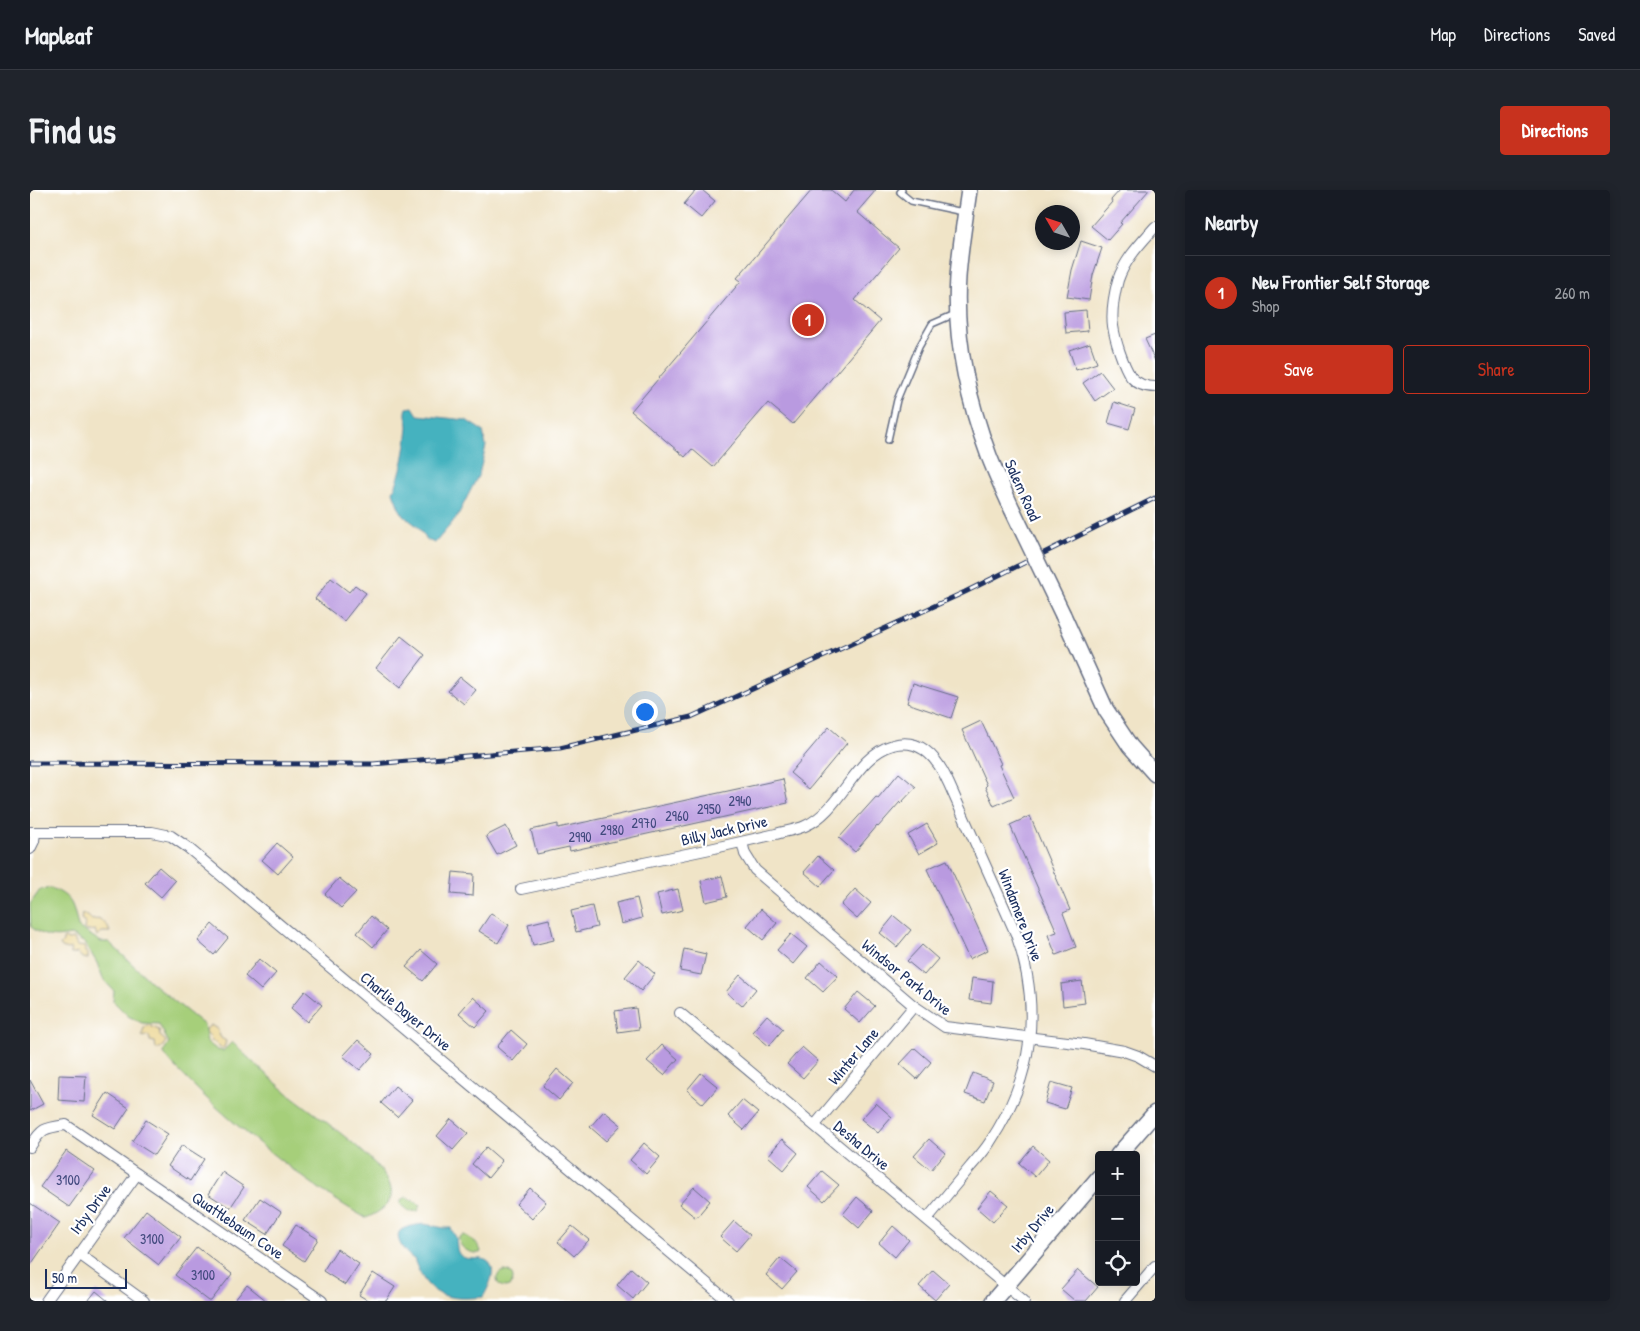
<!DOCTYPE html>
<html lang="en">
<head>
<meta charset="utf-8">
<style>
  :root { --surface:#171b24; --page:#20242c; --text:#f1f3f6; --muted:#9ea1a6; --line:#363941; --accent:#c8321e }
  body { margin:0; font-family:"Patrick Hand",sans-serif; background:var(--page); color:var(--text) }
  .controls { position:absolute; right:15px; bottom:15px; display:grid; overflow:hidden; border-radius:5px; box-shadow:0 2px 12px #0003 }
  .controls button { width:45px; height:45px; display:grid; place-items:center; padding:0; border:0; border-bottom:1px solid var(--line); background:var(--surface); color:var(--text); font:25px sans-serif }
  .compass { position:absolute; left:1005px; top:15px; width:45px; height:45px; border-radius:50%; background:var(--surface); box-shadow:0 2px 12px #0003; rotate:309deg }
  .scale { position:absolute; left:15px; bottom:12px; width:82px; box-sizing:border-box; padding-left:5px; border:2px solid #1b2f5e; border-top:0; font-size:14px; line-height:18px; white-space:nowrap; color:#1b2f5e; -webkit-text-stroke:4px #fff; paint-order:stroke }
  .you { position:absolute; left:614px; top:521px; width:18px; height:18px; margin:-12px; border:4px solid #fff; border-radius:50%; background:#1a73e8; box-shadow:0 0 0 8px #1a73e833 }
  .badge { display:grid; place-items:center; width:32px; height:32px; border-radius:50%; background:var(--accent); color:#fff; font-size:16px; font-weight:700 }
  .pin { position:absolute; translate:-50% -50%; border:2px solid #fff; box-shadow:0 1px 5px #0006 }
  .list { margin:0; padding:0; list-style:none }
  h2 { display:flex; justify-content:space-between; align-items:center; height:65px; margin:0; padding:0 20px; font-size:21px }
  h2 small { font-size:16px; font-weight:400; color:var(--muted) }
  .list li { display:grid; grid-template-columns:32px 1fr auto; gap:15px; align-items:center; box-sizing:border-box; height:75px; padding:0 20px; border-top:1px solid var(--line) }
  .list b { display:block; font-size:19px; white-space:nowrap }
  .list p { margin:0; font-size:16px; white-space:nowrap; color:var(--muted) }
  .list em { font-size:16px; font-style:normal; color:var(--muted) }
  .actions { display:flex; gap:10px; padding:15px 20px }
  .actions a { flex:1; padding:11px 0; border:1px solid var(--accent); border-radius:5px; text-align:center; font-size:18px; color:var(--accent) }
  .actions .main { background:var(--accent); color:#fff }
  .icon { flex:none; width:28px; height:28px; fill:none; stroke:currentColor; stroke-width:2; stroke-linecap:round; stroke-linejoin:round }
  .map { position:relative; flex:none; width:1125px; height:1111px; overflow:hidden; border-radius:5px }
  header { display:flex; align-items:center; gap:30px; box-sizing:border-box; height:70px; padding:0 25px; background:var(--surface); border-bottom:1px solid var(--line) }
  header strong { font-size:24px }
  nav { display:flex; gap:28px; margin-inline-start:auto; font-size:18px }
  .intro { display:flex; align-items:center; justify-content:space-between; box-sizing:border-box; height:120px; padding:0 30px }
  h1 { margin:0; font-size:35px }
  .button { padding:12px 22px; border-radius:5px; background:var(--accent); color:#fff; font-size:18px; font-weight:700 }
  main { display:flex; gap:30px; padding:0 30px }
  aside { flex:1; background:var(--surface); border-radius:5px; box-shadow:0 2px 12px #0003 }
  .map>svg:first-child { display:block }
  .green { fill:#a6cf7a; stroke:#607f6c }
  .sand { fill:#eeda9e; stroke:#84847e }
  .water { fill:#44b2bf; stroke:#30708e }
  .building { fill:#b99ae0 }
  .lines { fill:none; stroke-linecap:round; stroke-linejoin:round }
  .lane-casing { stroke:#666e83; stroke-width:8 }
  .street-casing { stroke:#666e83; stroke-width:12 }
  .secondary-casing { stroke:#666e83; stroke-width:18 }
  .lane { stroke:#fff; stroke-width:5 }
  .street { stroke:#fff; stroke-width:10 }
  .secondary { stroke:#fff; stroke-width:15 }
  .rail-casing { stroke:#1b2f5e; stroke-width:5 }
  .rail { stroke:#fff; stroke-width:3; stroke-dasharray:9; stroke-linecap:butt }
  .secondary-bridge-casing { stroke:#666e83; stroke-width:18; stroke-linecap:butt }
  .secondary-bridge { stroke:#fff; stroke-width:15 }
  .labels { text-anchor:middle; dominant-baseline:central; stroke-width:4.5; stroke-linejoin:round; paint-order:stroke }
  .number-label { font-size:14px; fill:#424a7e }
  .street-label { font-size:16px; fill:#1b2f5e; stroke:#fff }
</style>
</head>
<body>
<header>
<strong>Mapleaf</strong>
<nav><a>Map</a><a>Directions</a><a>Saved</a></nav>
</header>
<div class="intro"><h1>Find us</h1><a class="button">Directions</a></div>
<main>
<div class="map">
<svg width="1125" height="1111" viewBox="0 0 1125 1111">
  <rect width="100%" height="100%" fill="#fff"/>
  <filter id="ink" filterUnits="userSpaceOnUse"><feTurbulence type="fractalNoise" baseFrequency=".02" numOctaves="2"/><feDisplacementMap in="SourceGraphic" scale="10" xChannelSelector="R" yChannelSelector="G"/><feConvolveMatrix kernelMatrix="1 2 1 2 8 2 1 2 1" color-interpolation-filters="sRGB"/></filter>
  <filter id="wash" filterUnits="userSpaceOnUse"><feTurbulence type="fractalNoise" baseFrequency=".0096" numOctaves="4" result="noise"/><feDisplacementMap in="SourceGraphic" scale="20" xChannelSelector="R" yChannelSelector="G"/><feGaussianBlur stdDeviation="1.12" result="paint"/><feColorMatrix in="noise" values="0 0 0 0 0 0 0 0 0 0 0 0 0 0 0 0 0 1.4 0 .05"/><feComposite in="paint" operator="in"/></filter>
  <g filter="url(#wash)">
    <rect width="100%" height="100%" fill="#f0e4c7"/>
    <g class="green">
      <path d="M21,698C43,707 43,715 48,737L71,752H79L122,793L174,835L177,852L187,860L193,861L202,852C220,870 239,887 259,904C282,923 356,971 361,999C364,1014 348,1023 336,1028C307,1012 281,993 254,973C222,948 190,922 161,893C151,883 141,874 133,862L139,853L129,834L112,833L98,826L83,811L84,801L73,789L67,773L55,753L41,745C23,748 16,748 1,737L0,714L10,700Z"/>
      <path d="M376,1007L391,1015L388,1021C380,1022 376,1021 370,1013L372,1009Z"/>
      <path d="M434,1045C441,1048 448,1054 451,1061L450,1063C440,1064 428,1058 429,1047Z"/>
      <circle cx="475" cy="1089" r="8"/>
    </g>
    <g class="sand">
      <path d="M52,724L58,726L62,730L70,729L77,735L80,742H72L67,746L65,740L57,741L54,739L55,733L51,730Z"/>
      <path d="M35,748L38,750L44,749L47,756L55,757V762L58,763V769L52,768L47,762L45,764H41L40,758L37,760L32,758L30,755L33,752V749Z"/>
      <path d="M118,835L129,840L130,846L136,851L133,856L128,859H126L125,852L120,851V849L118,845L113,847L112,845L114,838Z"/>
      <path d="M181,835L187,839L191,848L196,851L194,858H190L185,852L181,851L180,846L176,842V839Z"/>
    </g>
    <g class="water">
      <path d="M383,217L388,225L436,230L453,241L456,256L449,284L427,327L405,353L397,350L387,336L374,326L369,318L363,302C372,282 376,259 378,237C378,229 374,226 377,218Z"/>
      <path d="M394,1034L414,1038H421C422,1042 425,1044 426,1048C427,1054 426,1059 429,1064C435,1071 444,1068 452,1069C471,1073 459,1097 453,1107C415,1111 397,1106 384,1069C377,1066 362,1047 371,1040C377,1036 387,1035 394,1034Z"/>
    </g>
    <g id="blocks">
      <g class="building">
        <path d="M666,0H672L685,11L671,28L654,14Z"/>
        <path d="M782,0H801L815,12L824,0H846L827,22L869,58L825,110L850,131L763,234L738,213L683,277L662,259L655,267L601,221L711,91L707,88Z"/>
        <path d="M1090,0H1119L1090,33L1092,34L1078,50L1061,36L1082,12L1081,10Z"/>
        <path d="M1051,51L1072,58L1063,85L1059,110L1037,107L1042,80Z"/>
        <path d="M1056,120L1058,141L1036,143L1034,122Z"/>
        <path d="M1125,145V171L1115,149Z"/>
        <path d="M1060,153L1067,173L1046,180L1039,160Z"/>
        <path d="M1070,181L1083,198L1065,211L1053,193Z"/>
        <path d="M1084,212L1105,219L1099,239L1078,233Z"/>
        <path d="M301,388L319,402L325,395L336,403L314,431L285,409Z"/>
        <path d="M371,446L395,465L370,498L346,478Z"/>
        <path d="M430,487L446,500L434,514L418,501Z"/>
        <path d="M883,493L928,507L921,528L877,513Z"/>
        <path d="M951,531L971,574L969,575L984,607L964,616L955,597L957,595L932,540Z"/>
        <path d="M799,537L817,553L779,599L760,583Z"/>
        <path d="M869,583L886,597L871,613L870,612L848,637L847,636L825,662L809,648L846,607L848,608Z"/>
        <path d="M753,589L758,613L540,661L539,657L507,664L501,640L528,634V638Z"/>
        <path d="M1000,626L1040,720L1033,723L1046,757L1026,765L1018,745L1027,742L980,635Z"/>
        <path d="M897,634L908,653L889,664L878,645Z"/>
        <path d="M476,636L486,655L467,665L456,646Z"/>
        <path d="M247,653L263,667L248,684L232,670Z"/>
        <path d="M788,666L804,680L790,696L774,682Z"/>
        <path d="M917,670L958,760L939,769L897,679Z"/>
        <path d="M129,677L145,691L131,707L115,693Z"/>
        <path d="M423,682L444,684L443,706L421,704Z"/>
        <path d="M692,686L697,707L676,712L671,691Z"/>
        <path d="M309,688L326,702L311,718L295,704Z"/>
        <path d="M648,699L653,720L632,725L627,704Z"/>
        <path d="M825,699L841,713L827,729L811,715Z"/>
        <path d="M607,708L612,728L591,734L586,713Z"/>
        <path d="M562,716L567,737L546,742L541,721Z"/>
        <path d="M731,719L747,733L733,750L717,736Z"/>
        <path d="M461,723L479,735L468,753L449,741Z"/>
        <path d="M341,726L357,740L343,757L327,743Z"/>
        <path d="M864,726L881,740L867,757L850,743Z"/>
        <path d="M519,729L524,750L503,755L498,734Z"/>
        <path d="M182,734L198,748L184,765L168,751Z"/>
        <path d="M761,744L777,757L763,774L747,760Z"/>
        <path d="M892,755L908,769L894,785L877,771Z"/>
        <path d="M654,759L676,764L671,785L650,781Z"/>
        <path d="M391,760L407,774L393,791L376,777Z"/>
        <path d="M229,769L246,783L231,800L215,786Z"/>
        <path d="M609,770L625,784L611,801L595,787Z"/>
        <path d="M791,771L808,786L793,802L777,788Z"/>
        <path d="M710,785L726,799L712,816L696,802Z"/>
        <path d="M942,788L963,791L961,813L939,810Z"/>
        <path d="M1052,791L1055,813L1033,816L1031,794Z"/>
        <path d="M275,801L292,815L277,832L261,818Z"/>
        <path d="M828,802L845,816L830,833L814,819Z"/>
        <path d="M443,807L459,821L445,837L429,823Z"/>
        <path d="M606,818L609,839L588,842L585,821Z"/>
        <path d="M737,825L753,839L739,856L722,842Z"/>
        <path d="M481,840L497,854L483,871L467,857Z"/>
        <path d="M328,850L344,864L330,880L313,866Z"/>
        <path d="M632,855L648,869L634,885L617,871Z"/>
        <path d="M772,857L788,871L773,888L757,874Z"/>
        <path d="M885,858L901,872L887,889L870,874Z"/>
        <path d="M527,879L543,893L529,910L513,896Z"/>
        <path d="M671,883L688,897L673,914L657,900Z"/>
        <path d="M943,883L963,891L955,911L935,904Z"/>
        <path d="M29,885L56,886L54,912L28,910Z"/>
        <path d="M0,890L13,914L0,921Z"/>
        <path d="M1021,892L1042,898L1035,919L1015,913Z"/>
        <path d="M365,896L382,910L367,927L351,913Z"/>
        <path d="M77,903L99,918L85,939L63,925Z"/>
        <path d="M712,910L728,923L714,940L698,926Z"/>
        <path d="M846,913L862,927L848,943L831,929Z"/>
        <path d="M574,921L591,935L576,951L560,937Z"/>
        <path d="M421,929L438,943L423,960L407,946Z"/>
        <path d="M116,930L138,944L124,965L102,951Z"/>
        <path d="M752,949L768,963L754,980L738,966Z"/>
        <path d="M899,949L915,963L901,980L884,966Z"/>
        <path d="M614,953L630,967L616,984L600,970Z"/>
        <path d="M152,955L174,969L160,991L138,976Z"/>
        <path d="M1003,956L1019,970L1005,987L989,973Z"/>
        <path d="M456,957L472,971L458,988L442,974Z"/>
        <path d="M36,961L65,981L39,1017L10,997Z"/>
        <path d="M792,981L809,995L794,1011L778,997Z"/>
        <path d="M192,982L214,997L200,1018L178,1004Z"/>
        <path d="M664,997L680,1011L666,1028L649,1014Z"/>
        <path d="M500,998L516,1012L502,1029L486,1014Z"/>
        <path d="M961,1001L978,1015L963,1032L947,1018Z"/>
        <path d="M827,1007L843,1021L829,1038L813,1024Z"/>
        <path d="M230,1008L251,1022L237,1044L215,1030Z"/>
        <path d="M0,1013L30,1033L0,1076Z"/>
        <path d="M116,1020L151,1047L129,1075L94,1048Z"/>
        <path d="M704,1031L720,1045L706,1061L690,1047Z"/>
        <path d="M266,1035L288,1049L274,1071L252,1056Z"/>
        <path d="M542,1036L559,1050L544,1066L528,1052Z"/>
        <path d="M863,1036L879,1050L865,1067L849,1053Z"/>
        <path d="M167,1057L202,1084L181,1111H179L145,1085Z"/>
        <path d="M307,1059L329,1074L315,1095L293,1081Z"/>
        <path d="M750,1068L767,1082L752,1099L736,1085Z"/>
        <path d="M601,1078L617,1092L603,1109L587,1095Z"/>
        <path d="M903,1080L919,1094L905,1110L889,1096Z"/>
        <path d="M1048,1080L1068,1097L1056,1111H1045L1031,1099Z"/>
        <path d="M343,1083L365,1097L356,1111H339L329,1105Z"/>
        <path d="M217,1095L237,1111H204Z"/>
        <path d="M66,1101L78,1111H58Z"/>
      </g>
    </g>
  </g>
  <g filter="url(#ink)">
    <use href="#blocks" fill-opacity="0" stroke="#666e83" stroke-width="1"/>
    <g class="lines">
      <g class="lane-casing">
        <g id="lane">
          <path d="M872,0L870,2L881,11L933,22"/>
          <path d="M858,250L867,210L889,157L902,134L925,124"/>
        </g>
      </g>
      <g class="street-casing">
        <g id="street">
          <path d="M1125,37C1111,53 1095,69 1088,90C1084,105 1081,121 1083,136C1085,150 1093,175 1101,187C1107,194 1116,197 1125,197"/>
          <path d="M0,642H122L141,646L157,657L698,1111"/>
          <path d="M712,652L715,664L725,680L884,816L915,837L1054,854L1094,861L1108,866L1125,876"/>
          <path d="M0,659L4,651L5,642"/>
          <path d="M491,699C554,686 617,672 680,659C702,654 724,649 746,644C756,641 766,640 775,636C812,620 824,566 863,555C892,547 909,571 919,594L986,744C1012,818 1004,886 960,952C955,960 948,968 941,976C927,993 912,1011 897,1029"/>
          <path d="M650,823L994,1111"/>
          <path d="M785,935L884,816"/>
          <path d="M0,957C12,938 14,938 36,935L292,1111"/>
          <path d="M49,1064L114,1111"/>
          <path d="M16,1111L107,984"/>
          <path d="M1095,1111L1125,1076"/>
        </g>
      </g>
      <g class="secondary-casing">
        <g id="secondary">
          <path d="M939,0C935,29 930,58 928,87C924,147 938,210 959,266C966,284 974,301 982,319"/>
          <path d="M1033,425L1076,520L1100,556L1125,584"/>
          <path d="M1088,965L1125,923"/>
          <path d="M963,1111L1069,987"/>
        </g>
      </g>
      <use href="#lane" class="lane"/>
      <use href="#street" class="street"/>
      <use href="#secondary" class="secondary"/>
      <g class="rail-casing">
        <path id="rail" d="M0,573L343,574L530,558L661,527L935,402L1125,308"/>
      </g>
      <use href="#rail" class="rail"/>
      <g class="secondary-bridge-casing">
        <path id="secondary-bridge" d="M982,319L1033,425"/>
      </g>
      <use href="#secondary-bridge" class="secondary-bridge"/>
    </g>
  </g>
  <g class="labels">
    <g class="number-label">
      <text x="710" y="610">2940</text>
      <text x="679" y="618">2950</text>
      <text x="647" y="625">2960</text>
      <text x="614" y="632">2970</text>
      <text x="582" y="639">2980</text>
      <text x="550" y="646">2990</text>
      <text x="38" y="989">3100</text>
      <text x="122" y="1048">3100</text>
      <text x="173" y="1084">3100</text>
    </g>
    <g class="street-label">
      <text transform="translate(993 300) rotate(66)">Salem Road</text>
      <text transform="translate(694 640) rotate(-13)">Billy Jack Drive</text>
      <text transform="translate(991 725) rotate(69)">Windamere Drive</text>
      <text transform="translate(877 787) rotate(39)">Windsor Park Drive</text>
      <text transform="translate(376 821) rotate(40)">Charlie Dayer Drive</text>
      <text transform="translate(823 866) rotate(-50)">Winter Lane</text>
      <text transform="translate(832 955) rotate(40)">Desha Drive</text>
      <text transform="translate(60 1019) rotate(-54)">Irby Drive</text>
      <text transform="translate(208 1035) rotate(34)">Quattlebaum Cove</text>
      <text transform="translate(1002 1038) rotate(-50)">Irby Drive</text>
    </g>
  </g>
</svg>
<div class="controls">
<button>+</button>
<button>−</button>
<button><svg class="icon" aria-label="locate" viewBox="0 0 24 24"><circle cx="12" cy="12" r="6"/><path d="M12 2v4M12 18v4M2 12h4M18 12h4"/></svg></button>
</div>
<svg class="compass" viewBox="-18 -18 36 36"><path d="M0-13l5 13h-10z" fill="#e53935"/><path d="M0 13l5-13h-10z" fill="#9ea1a6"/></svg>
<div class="scale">50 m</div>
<div class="you"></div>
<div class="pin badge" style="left:778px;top:130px">1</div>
</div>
<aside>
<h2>Nearby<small></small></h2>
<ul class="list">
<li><span class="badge">1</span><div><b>New Frontier Self Storage</b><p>Shop</p></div><em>260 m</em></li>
</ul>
<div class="actions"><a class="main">Save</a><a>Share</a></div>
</aside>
</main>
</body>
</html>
